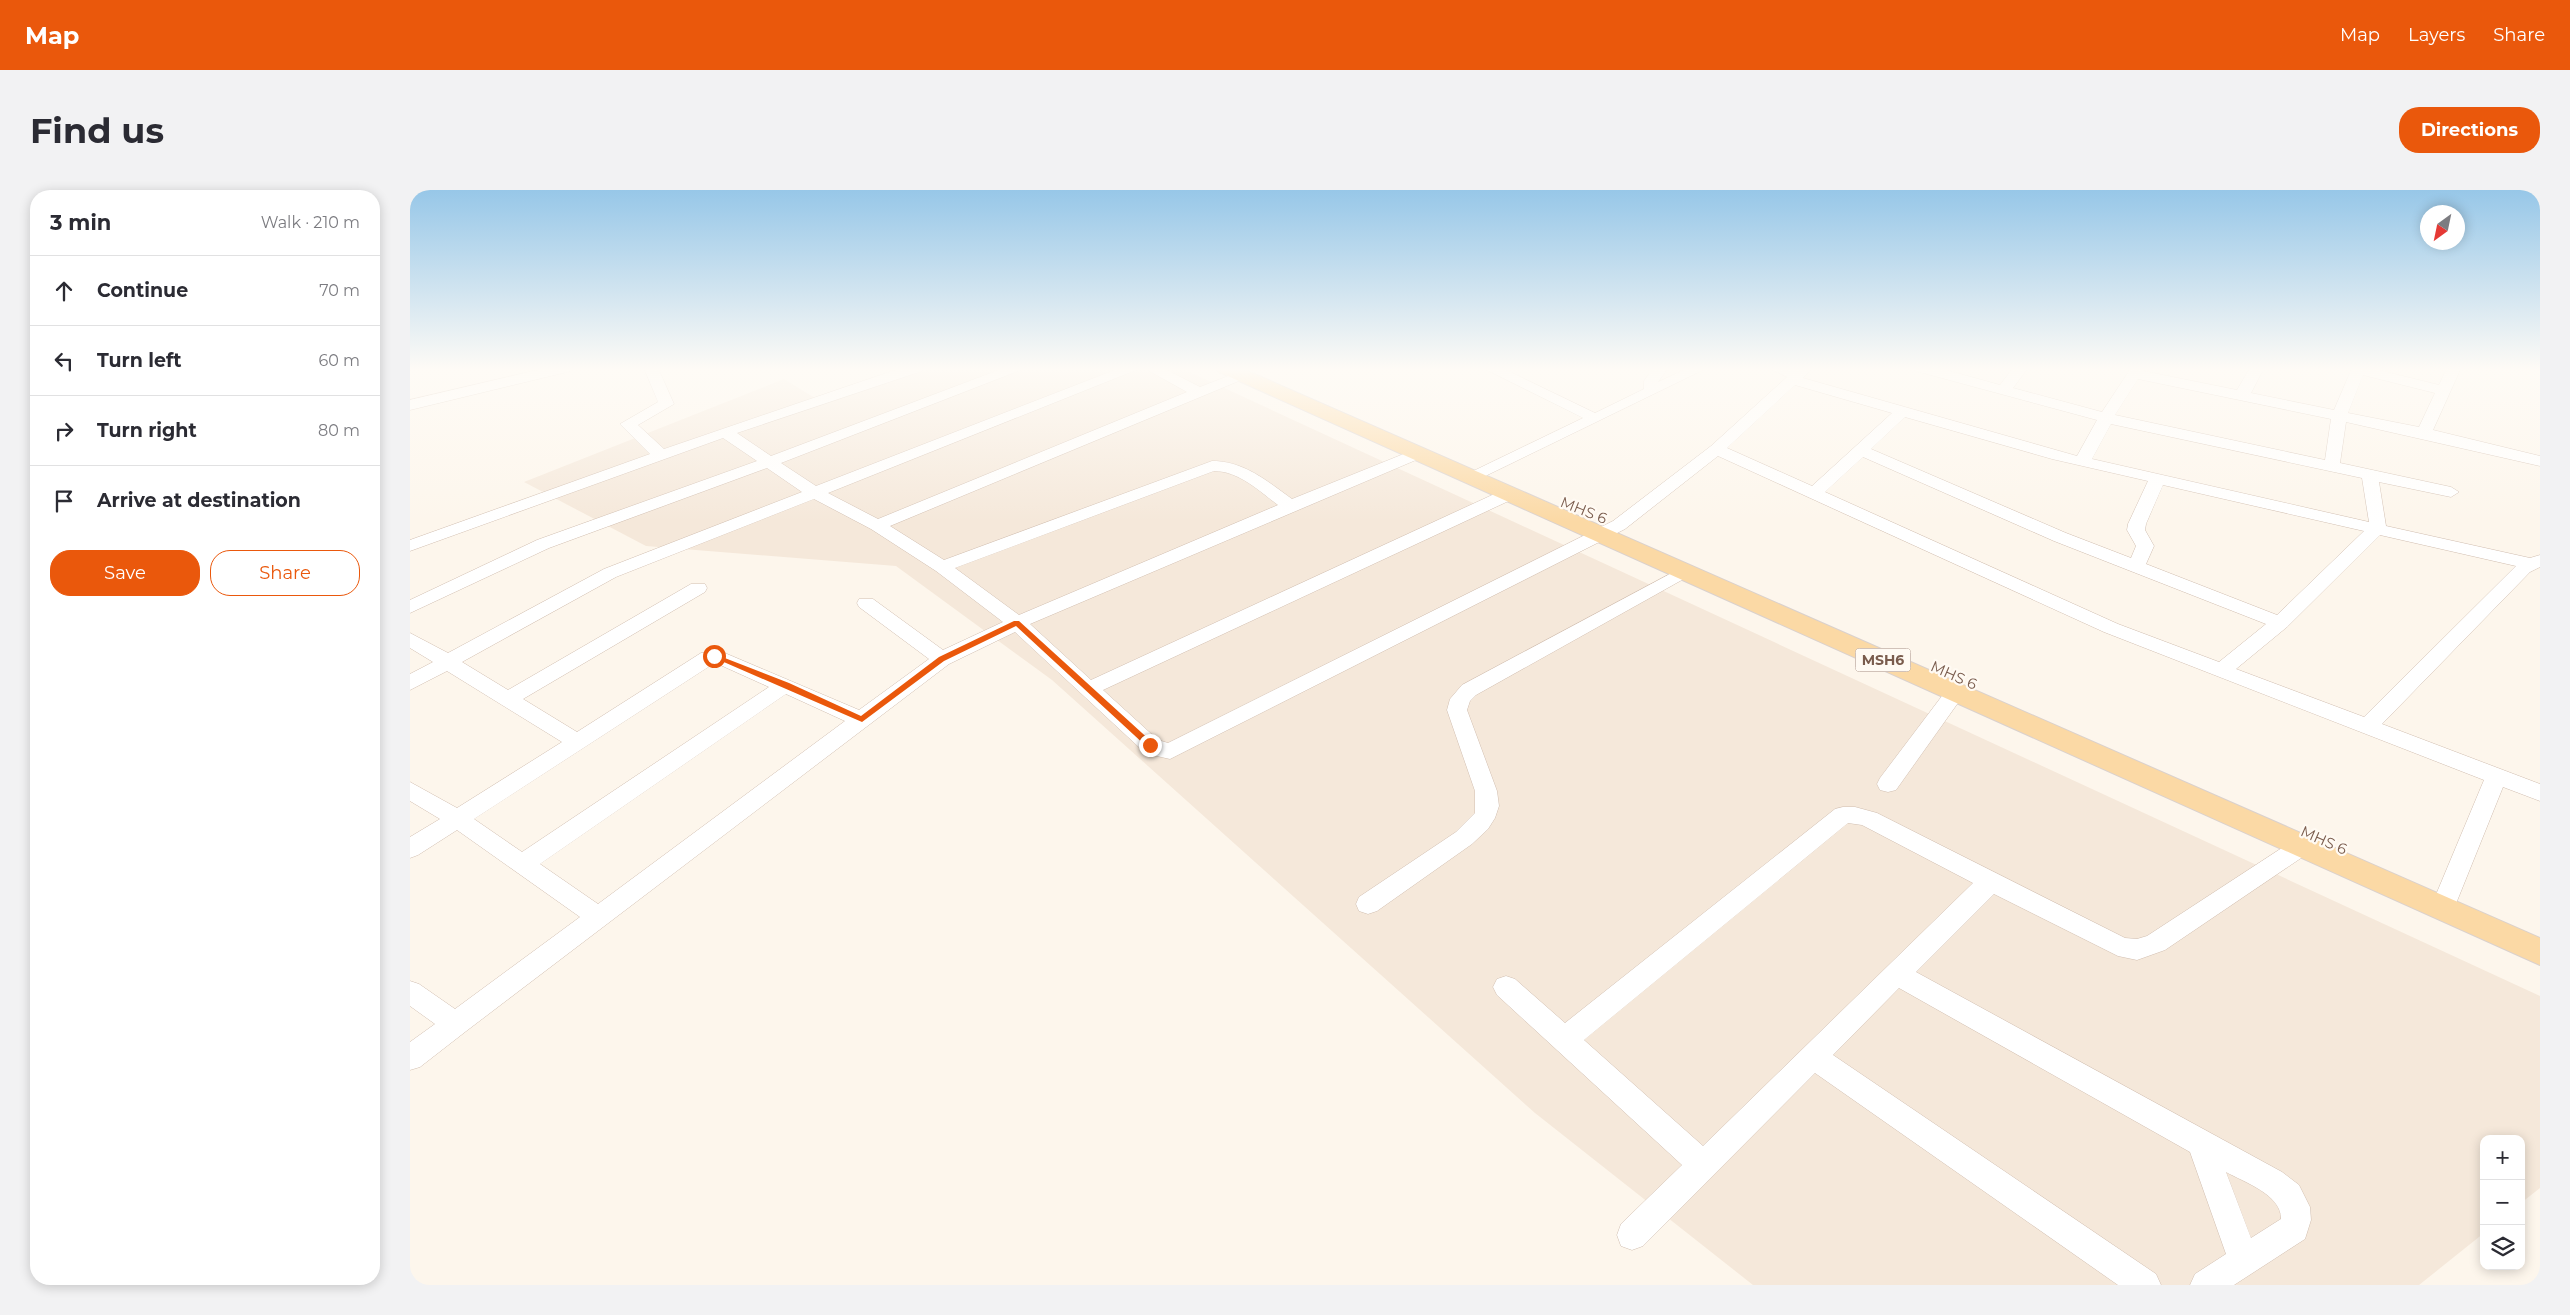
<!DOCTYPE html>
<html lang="en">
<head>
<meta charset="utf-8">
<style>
  :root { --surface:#fff; --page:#f2f2f3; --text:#2b2b33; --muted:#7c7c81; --line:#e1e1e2; --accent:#ea580c }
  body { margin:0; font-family:Montserrat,sans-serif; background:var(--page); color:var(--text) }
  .controls { position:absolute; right:15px; bottom:15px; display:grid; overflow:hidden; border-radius:10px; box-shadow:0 2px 12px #0003 }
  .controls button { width:45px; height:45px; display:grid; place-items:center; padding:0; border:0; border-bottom:1px solid var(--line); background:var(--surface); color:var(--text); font:25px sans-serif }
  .compass { position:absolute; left:2010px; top:15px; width:45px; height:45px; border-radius:50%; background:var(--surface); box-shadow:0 2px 12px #0003; rotate:213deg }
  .stop { position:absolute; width:15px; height:15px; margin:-11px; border:4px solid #ea580c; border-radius:50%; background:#fff }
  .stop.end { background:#ea580c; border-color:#fff; box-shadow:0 1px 5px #0008 }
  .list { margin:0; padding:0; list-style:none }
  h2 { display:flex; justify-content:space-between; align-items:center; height:65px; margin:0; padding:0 20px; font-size:21px }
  h2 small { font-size:16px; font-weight:400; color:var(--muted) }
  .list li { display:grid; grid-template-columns:32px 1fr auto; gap:15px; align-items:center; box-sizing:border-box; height:70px; padding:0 20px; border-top:1px solid var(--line) }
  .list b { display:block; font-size:19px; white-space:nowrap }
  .list em { font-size:16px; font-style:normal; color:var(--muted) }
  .actions { display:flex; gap:10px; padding:15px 20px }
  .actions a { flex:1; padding:11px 0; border:1px solid var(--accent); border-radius:20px; text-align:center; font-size:18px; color:var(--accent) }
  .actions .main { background:var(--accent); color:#fff }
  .icon { flex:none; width:28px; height:28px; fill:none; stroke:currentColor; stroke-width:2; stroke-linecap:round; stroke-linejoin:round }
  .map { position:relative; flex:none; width:2130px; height:1095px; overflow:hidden; border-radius:20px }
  header { display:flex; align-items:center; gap:30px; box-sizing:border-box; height:70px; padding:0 25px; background:var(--accent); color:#fff }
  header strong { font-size:24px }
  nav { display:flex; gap:28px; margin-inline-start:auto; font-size:18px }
  .intro { display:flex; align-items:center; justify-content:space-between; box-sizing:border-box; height:120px; padding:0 30px }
  h1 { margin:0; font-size:35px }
  .button { padding:12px 22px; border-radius:20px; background:var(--accent); color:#fff; font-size:18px; font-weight:700 }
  main { display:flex; gap:30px; padding:0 30px }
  aside { flex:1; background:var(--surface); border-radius:20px; box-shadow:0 2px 12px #0003 }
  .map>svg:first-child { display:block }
  .residential { fill:#f5e8da }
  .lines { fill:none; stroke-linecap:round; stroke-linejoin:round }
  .minor-casing { stroke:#d1beb0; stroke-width:1 }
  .major-casing { stroke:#dad1cd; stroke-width:2 }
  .minor { fill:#fff; fill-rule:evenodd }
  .major { fill:#fbd9a5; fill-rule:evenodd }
  .route { fill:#ea580c }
  .labels { text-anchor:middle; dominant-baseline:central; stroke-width:4.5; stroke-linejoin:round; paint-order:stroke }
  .shield { fill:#fffaf3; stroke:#a28b7f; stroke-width:1 }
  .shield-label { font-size:14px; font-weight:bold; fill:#7a5c4d }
  .street-label { font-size:15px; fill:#7a5c4d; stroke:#fffaf3 }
</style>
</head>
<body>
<header>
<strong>Map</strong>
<nav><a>Map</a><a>Layers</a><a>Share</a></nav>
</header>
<div class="intro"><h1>Find us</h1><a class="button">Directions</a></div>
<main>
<aside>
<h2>3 min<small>Walk · 210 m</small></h2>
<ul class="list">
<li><svg class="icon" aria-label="ahead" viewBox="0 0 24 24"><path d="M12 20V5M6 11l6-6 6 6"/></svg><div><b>Continue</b></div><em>70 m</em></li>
<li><svg class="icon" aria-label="left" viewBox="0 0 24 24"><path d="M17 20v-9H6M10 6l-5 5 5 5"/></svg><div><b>Turn left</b></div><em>60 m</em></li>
<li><svg class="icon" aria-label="right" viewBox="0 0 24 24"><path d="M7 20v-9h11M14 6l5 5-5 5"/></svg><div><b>Turn right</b></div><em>80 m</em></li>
<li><svg class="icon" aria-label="arrive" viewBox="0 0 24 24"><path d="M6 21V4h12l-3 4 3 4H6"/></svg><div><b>Arrive at destination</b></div></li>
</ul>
<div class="actions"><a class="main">Save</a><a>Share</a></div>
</aside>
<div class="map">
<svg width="2130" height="1095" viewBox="0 0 2130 1095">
  <rect width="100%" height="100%" fill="#fdf6ec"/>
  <path class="residential" d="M515,178H771L2130,806V998L2111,1013V949H2074V1043L2009,1095H1343L1125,923L642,490L486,376L236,356L114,292L374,189L413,213Z"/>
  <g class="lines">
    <g class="minor-casing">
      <g id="minor">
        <path d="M136,178H163L161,181L0,220V210Z"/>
        <path d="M234,178H248L264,214L228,235L254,259L491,178H514L512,181L327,243L361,266L594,178H616L371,273L406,296L710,178H731L418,303L468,329L777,202L734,178H753L790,197L831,181L838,185L836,188L480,336L534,370L802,271C834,271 857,291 882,309L1001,261H1013L1015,264L1013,267L620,434L681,490L1093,300H1105L1107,304L1105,308L693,500L748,550L758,553L1203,331L1301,256L1377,187L1359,178H1402L1393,188L1667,266L1687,230L1506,181L1504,178H1529L1590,195L1603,178H1618L1603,198L1692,222L1721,178H1735L1733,181L1827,200L1840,178H1854L1841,203L1924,220L1942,178H1960L2029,195L2037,178H2051L2023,240L2130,266V276L1936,232L1930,273L2041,297L2049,302L2041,307L1969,292L1976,336L2120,368L2130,365V377L2120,382L1972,534L2130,594V611L2093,597L2041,726L2032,729L2023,726L2020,719L2074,590L1694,442L1308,266L1215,339L760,569L738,564L732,560L605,442L539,474L55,842L10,877L0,880V852L25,834L0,816V791L9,794L45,819L170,727L47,640L8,665L0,668V647L30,629L0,611V592L47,618L152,552L37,481L0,500V484L23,472L0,458V443L38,463L194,379L392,302L357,278L139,358L0,423V410L127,350L347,271L313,248L0,361V350L240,264L210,234L248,212ZM1953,185L2025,203L2009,237L1938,223ZM1728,189L1921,229L1915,270L1705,225ZM1385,195L1482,223L1402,296L1317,258ZM1495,227L1642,269L1738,291L1718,334L1717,340L1726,356L1721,368L1656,343L1461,259ZM1701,234L1952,288L1959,332L1682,269ZM1453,267L1644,351L1856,434L1809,472L1708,434L1415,302ZM804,281C829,281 849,301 868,315L609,425L545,378ZM1753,295L1954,341L1867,425L1736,374L1744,356L1735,340L1736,334ZM404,309L461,339L526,381L593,432L533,460L463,409H449L447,413L449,417L519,469L449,520L310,461L291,463L167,542L113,509L295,402L297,398L295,394H281L98,500L52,472L206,387ZM1970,345L2106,376L1954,527L1826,479L1877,437ZM303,474H308L359,497L112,662L64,629ZM376,504L435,531L188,714L130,674Z"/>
        <path d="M1073,178H1092L1185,223L1234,199V191L1243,178H1258L1248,192L1278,178H1297L1061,293L1055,291L1053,288L1055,285L1173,228Z"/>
        <path d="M1273,377L1279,378L1282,382L1279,386L1066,505L1060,511L1057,520L1087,601L1089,616L1085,628L1078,639L1062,654L967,721L958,724L949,721L946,714L949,707L1046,642L1065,623V601L1037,520L1040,509L1052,495Z"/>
        <path d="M1545,496L1552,498L1555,503L1486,600L1478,602L1470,600L1467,594L1470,588L1538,498Z"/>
        <path d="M1433,617H1445L1467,623L1715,748L1727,749L1737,746L1884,650L1892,647L1900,650L1904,656L1900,662L1755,760L1727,770L1708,766L1584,704L1506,782L1872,982L1889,995L1900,1017L1901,1030L1895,1049L1824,1095H1780L1785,1084L1816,1064L1780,962L1489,798L1423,865L1746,1084L1751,1095H1708L1405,883L1233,1056L1222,1060L1211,1056L1207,1045L1211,1034L1272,975L1087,805L1083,797L1087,789L1096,786L1105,789L1155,833L1425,619ZM1438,633L1452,635L1563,693L1293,956L1174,850ZM1816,982C1834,992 1872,1005 1871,1029L1841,1048Z"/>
      </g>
    </g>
    <g class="major-casing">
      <path id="major" d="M806,178H831L2130,748V775L809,182Z"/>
    </g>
    <use href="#minor" class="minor"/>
    <use href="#major" class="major"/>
  </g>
  <linearGradient id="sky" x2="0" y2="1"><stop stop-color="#97c7e8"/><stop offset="0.54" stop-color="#fefbf6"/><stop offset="1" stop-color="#fefbf6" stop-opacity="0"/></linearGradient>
  <rect width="2130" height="332" fill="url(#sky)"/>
  <path class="route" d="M604,431H609L743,553V557H737L606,436L534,471L452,532L300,466L307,465L379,493L451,526L529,467Z"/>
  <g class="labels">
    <rect class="shield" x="1445.5" y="458.5" width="55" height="23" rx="4"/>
    <g class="shield-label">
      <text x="1473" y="470">MSH6</text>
    </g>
    <g class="street-label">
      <text transform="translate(1174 320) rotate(22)">MHS 6</text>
      <text transform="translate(1544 485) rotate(24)">MHS 6</text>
      <text transform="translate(1914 650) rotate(24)">MHS 6</text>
    </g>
  </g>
</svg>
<div class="controls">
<button>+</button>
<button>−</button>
<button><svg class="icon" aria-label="layers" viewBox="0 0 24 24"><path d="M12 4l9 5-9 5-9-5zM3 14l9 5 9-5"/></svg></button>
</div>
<svg class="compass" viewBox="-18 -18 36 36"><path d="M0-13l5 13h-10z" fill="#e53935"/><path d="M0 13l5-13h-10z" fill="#7c7c81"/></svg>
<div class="stop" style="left:304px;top:466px"></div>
<div class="stop end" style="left:740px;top:555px"></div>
</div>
</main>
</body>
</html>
